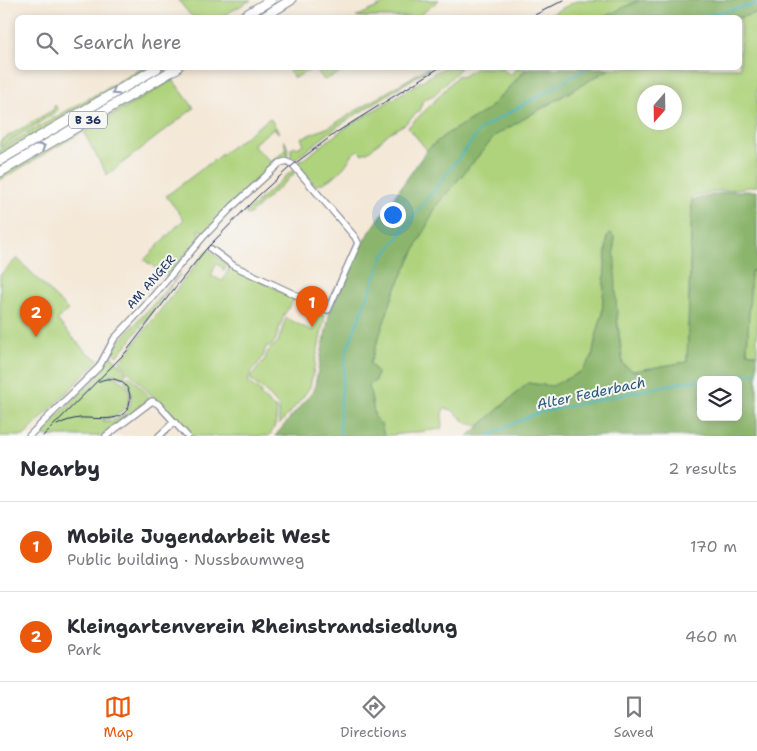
<!DOCTYPE html>
<html lang="en">
<head>
<meta charset="utf-8">
<style>
  :root { --surface:#fff; --page:#f7f7f7; --text:#2b2b33; --muted:#7c7c81; --line:#e1e1e2; --accent:#ea580c }
  body { margin:0; font-family:"Shantell Sans",sans-serif; background:var(--page); color:var(--text) }
  .controls { position:absolute; right:15px; bottom:15px; display:grid; overflow:hidden; border-radius:8px; box-shadow:0 2px 8px #0003 }
  .controls button { width:45px; height:45px; display:grid; place-items:center; padding:0; border:0; border-bottom:1px solid var(--line); background:var(--surface); color:var(--text); font:25px sans-serif }
  .compass { position:absolute; left:637px; top:85px; width:45px; height:45px; border-radius:50%; background:var(--surface); box-shadow:0 2px 8px #0003; rotate:200deg }
  .you { position:absolute; left:392px; top:214px; width:18px; height:18px; margin:-12px; border:4px solid #fff; border-radius:50%; background:#1a73e8; box-shadow:0 0 0 8px #1a73e833 }
  .badge { display:grid; place-items:center; width:32px; height:32px; border-radius:50%; background:var(--accent); color:#fff; font-size:16px; font-weight:700 }
  .pin { position:absolute; translate:-50% -41px; filter:drop-shadow(0 1px 2px #0008) }
  .pin::after { content:''; position:absolute; top:26px; width:18px; height:15px; background:inherit; clip-path:polygon(0 0,100% 0,50% 100%) }
  .list { margin:0; padding:0; list-style:none }
  h2 { display:flex; justify-content:space-between; align-items:center; height:65px; margin:0; padding:0 20px; font-size:21px }
  h2 small { font-size:16px; font-weight:400; color:var(--muted) }
  .list li { display:grid; grid-template-columns:32px 1fr auto; gap:15px; align-items:center; box-sizing:border-box; height:90px; padding:0 20px; border-top:1px solid var(--line) }
  .list b { display:block; font-size:19px; white-space:nowrap }
  .list p { margin:0; font-size:16px; white-space:nowrap; color:var(--muted) }
  .list em { font-size:16px; font-style:normal; color:var(--muted) }
  .icon { flex:none; width:28px; height:28px; fill:none; stroke:currentColor; stroke-width:2; stroke-linecap:round; stroke-linejoin:round }
  .map { position:relative; flex:none; width:757px; height:436px; overflow:hidden }
  .search { position:absolute; background:var(--surface); box-shadow:0 2px 8px #0003; left:15px; right:15px; top:15px; height:55px; display:flex; align-items:center; gap:12px; box-sizing:border-box; padding:0 18px; border-radius:8px; color:var(--muted); font-size:19px }
  .sheet { height:245px; background:var(--surface) }
  nav { display:flex; justify-content:space-around; align-items:center; box-sizing:border-box; height:70px; border-top:1px solid var(--line); background:var(--surface); font-size:14px; color:var(--muted) }
  nav a { display:grid; justify-items:center; gap:2px }
  nav .on { color:var(--accent) }
  .map>svg:first-child { display:block }
  .green { fill:#afd37d; stroke:#65816e; fill-rule:evenodd }
  .forest { fill:#8bb56c; stroke:#537265; fill-rule:evenodd }
  .lines { fill:none; stroke-linecap:round; stroke-linejoin:round }
  .stream { stroke:#4ab7c6; stroke-width:2 }
  .minor-casing { stroke:#888c9a; stroke-width:8 }
  .trunk-casing { stroke:#888c9a; stroke-width:11 }
  .minor { stroke:#fff; stroke-width:5.5 }
  .trunk { stroke:#fff; stroke-width:9 }
  .tram { stroke:#1b2f5e; stroke-width:1 }
  .oneway { stroke:#8d97ae }
  .labels { text-anchor:middle; dominant-baseline:central; stroke-width:4; stroke-linejoin:round; paint-order:stroke }
  .shield { fill:#f6f6f2; stroke:#5d6b8a; stroke-width:1 }
  .shield-label { font-size:11px; font-weight:bold; fill:#1b2f5e }
  .street-label { font-size:12px; fill:#1b2f5e; stroke:#f6f6f2 }
  .water-label { font-size:14px; font-style:italic; fill:#29587d; stroke:#f6f6f2 }
</style>
</head>
<body>
<div class="map">
<svg width="757" height="436" viewBox="0 0 757 436">
  <rect width="100%" height="100%" fill="#f6f6f2"/>
  <filter id="ink" filterUnits="userSpaceOnUse"><feTurbulence type="fractalNoise" baseFrequency=".02" numOctaves="2"/><feDisplacementMap in="SourceGraphic" scale="10" xChannelSelector="R" yChannelSelector="G"/><feConvolveMatrix kernelMatrix="1 2 1 2 8 2 1 2 1" color-interpolation-filters="sRGB"/></filter>
  <filter id="wash" filterUnits="userSpaceOnUse"><feTurbulence type="fractalNoise" baseFrequency=".0096" numOctaves="4" result="noise"/><feDisplacementMap in="SourceGraphic" scale="20" xChannelSelector="R" yChannelSelector="G"/><feGaussianBlur stdDeviation="1.12" result="paint"/><feColorMatrix in="noise" values="0 0 0 0 0 0 0 0 0 0 0 0 0 0 0 0 0 1.4 0 .05"/><feComposite in="paint" operator="in"/></filter>
  <g filter="url(#wash)">
    <rect width="100%" height="100%" fill="#f4e8d7"/>
    <g class="green">
      <path d="M178,0H251L221,17H192Z"/>
      <path d="M392,0H439L418,17H356Z"/>
      <path d="M578,0H639L604,17L544,18Z"/>
      <path d="M757,13V186L719,191L692,197L687,362L633,371L623,364L607,236L602,315L595,341L592,357L582,371L552,387L528,383L479,426L467,423L452,410L444,408C442,413 441,417 443,421L441,429L384,436L381,424L375,419L369,385L375,381L377,373L370,363L395,290L437,205L496,135L611,68H740V18L738,17ZM644,92H674V122H644Z"/>
      <path d="M142,68H147L0,155V149Z"/>
      <path d="M166,68H171L0,169V165Z"/>
      <path d="M184,68H191L0,180V176Z"/>
      <path d="M287,68H351L324,80L315,68L294,78Z"/>
      <path d="M427,68H430L338,126L293,161L291,159V149L295,146L297,148L304,144L301,138L329,127Z"/>
      <path d="M443,68H461L434,95L423,100L419,111L405,124L389,133L369,151L362,154L358,150C350,154 349,162 343,168C337,175 323,185 315,185L297,164L342,130Z"/>
      <path d="M476,68H504L503,70L511,75L516,68L526,69L487,110L445,135L427,150L408,127L430,106L458,75L462,77Z"/>
      <path d="M173,80L194,108L107,175L84,133Z"/>
      <path d="M55,105L58,110L56,112L0,147V141L53,110Z"/>
      <path d="M270,118L279,132L278,133L274,128L252,145L271,162L286,150L284,140L288,149L287,157L279,161L204,233L199,229L198,231L201,235L200,237L167,276L144,260L184,219L166,196Z"/>
      <path d="M293,170L294,174L250,214L247,215L245,213Z"/>
      <path d="M208,249L227,265L224,271L222,270L224,268L216,264L211,276L223,281L230,266L295,298L284,315L275,341L270,347L267,346C265,348 265,351 264,354C260,365 248,370 249,383L262,393L260,395L274,408H276C277,419 276,427 269,436H190L120,362Z"/>
      <path d="M17,258L68,310L57,320L85,351L99,360L24,436H0V275Z"/>
      <path d="M751,271H757V354L747,352Z"/>
      <path d="M180,274L130,341L117,356L113,352L120,341Z"/>
      <path d="M318,313L325,316L310,387L300,401L279,425V406L270,396L252,381L251,377L265,359L268,351L278,342L286,318L312,331L319,317L316,316Z"/>
      <path d="M112,356L127,372L122,378L113,374L109,375C139,383 135,416 103,419V421C108,421 114,421 119,418C134,410 135,391 124,380L129,375L148,395L147,401L126,420H121L102,436H37L98,376L97,373Z"/>
    </g>
    <g class="forest">
      <path d="M639,0H757V13L738,18L604,17Z"/>
      <path d="M528,68H611L496,135L437,205L395,290L370,363L377,373L375,381L369,385L375,418L381,424L384,436H275L314,390L330,311L365,239L427,150L445,135L487,110Z"/>
      <path d="M730,191H757V271H751L747,352L757,354V436H468L528,383L552,386L582,371L592,357L595,341L602,315L607,236L611,233L614,237L617,319L623,364L633,371L687,362L692,200ZM701,380H738V417H701Z"/>
    </g>
    <g class="lines">
      <g class="stream">
        <path d="M695,18L757,4"/>
        <path d="M704,380L757,373"/>
        <path d="M340,436V407L346,352L383,257L481,129L587,68"/>
        <path d="M488,436L537,413L683,382L701,380"/>
      </g>
    </g>
  </g>
  <g filter="url(#ink)">
    <g class="lines">
      <g class="minor-casing">
        <g id="minor">
          <path d="M29,436L99,367L114,339L144,307L204,236L233,206L280,163L287,161L293,165L355,237L358,243L328,310L234,266L211,249"/>
          <path d="M106,436L152,401L158,404L187,436"/>
          <path d="M159,436L174,422"/>
        </g>
      </g>
      <g class="trunk-casing">
        <g id="trunk">
          <path d="M241,18L271,0"/>
          <path d="M262,18L291,0"/>
          <path d="M0,160L157,68"/>
          <path d="M0,172L177,68"/>
        </g>
      </g>
      <use href="#minor" class="minor"/>
      <use href="#trunk" class="trunk"/>
      <g class="tram">
        <path d="M529,18L564,0"/>
        <path d="M57,425C64,421 72,419 80,418C97,417 130,426 130,398C130,381 111,374 98,382"/>
        <path d="M43,436L126,352L177,285L207,248L258,196L289,168L337,132L439,68"/>
      </g>
    </g>
    <defs><path id="oneway-chevron" d="M-2-3.5L2.5 0L-2 3.5" fill="none" stroke-width="1.6" stroke-linecap="round" stroke-linejoin="round" transform="scale(1.25)"/></defs>
    <g class="oneway">
      <use href="#oneway-chevron" transform="translate(115 92) rotate(149)"/>
      <use href="#oneway-chevron" transform="translate(42 147) rotate(-31)"/>
    </g>
  </g>
  <g class="labels">
    <rect class="shield" x="69" y="111.5" width="38" height="17" rx="4"/>
    <g class="shield-label">
      <text x="88" y="120">B 36</text>
    </g>
    <g class="street-label">
      <text transform="translate(151 282) rotate(-49)">AM ANGER</text>
    </g>
    <g class="water-label">
      <text transform="translate(591 393) rotate(-12)">Alter Federbach</text>
    </g>
  </g>
</svg>
<div class="controls">
<button><svg class="icon" aria-label="layers" viewBox="0 0 24 24"><path d="M12 4l9 5-9 5-9-5zM3 14l9 5 9-5"/></svg></button>
</div>
<svg class="compass" viewBox="-18 -18 36 36"><path d="M0-13l5 13h-10z" fill="#e53935"/><path d="M0 13l5-13h-10z" fill="#7c7c81"/></svg>
<div class="you"></div>
<div class="pin badge" style="left:312px;top:327px">1</div>
<div class="pin badge" style="left:36px;top:337px">2</div>
<div class="search"><svg class="icon" aria-label="search" viewBox="0 0 24 24"><circle cx="10" cy="10" r="6"/><path d="M15 15l6 6"/></svg>Search here</div>
</div>
<section class="sheet">
<h2>Nearby<small>2 results</small></h2>
<ul class="list">
<li><span class="badge">1</span><div><b>Mobile Jugendarbeit West</b><p>Public building · Nussbaumweg</p></div><em>170 m</em></li>
<li><span class="badge">2</span><div><b>Kleingartenverein Rheinstrandsiedlung</b><p>Park</p></div><em>460 m</em></li>
</ul>
</section>
<nav>
<a class="on"><svg class="icon" aria-label="map" viewBox="0 0 24 24"><path d="M3 6l6-2 6 2 6-2v14l-6 2-6-2-6 2zM9 4v14M15 6v14"/></svg>Map</a>
<a><svg class="icon" aria-label="directions" viewBox="0 0 24 24"><path d="M12 3l9 9-9 9-9-9zM9 14v-3h6M13 9l2 2-2 2"/></svg>Directions</a>
<a><svg class="icon" aria-label="saved" viewBox="0 0 24 24"><path d="M7 4h10v16l-5-4-5 4z"/></svg>Saved</a>
</nav>
</body>
</html>
